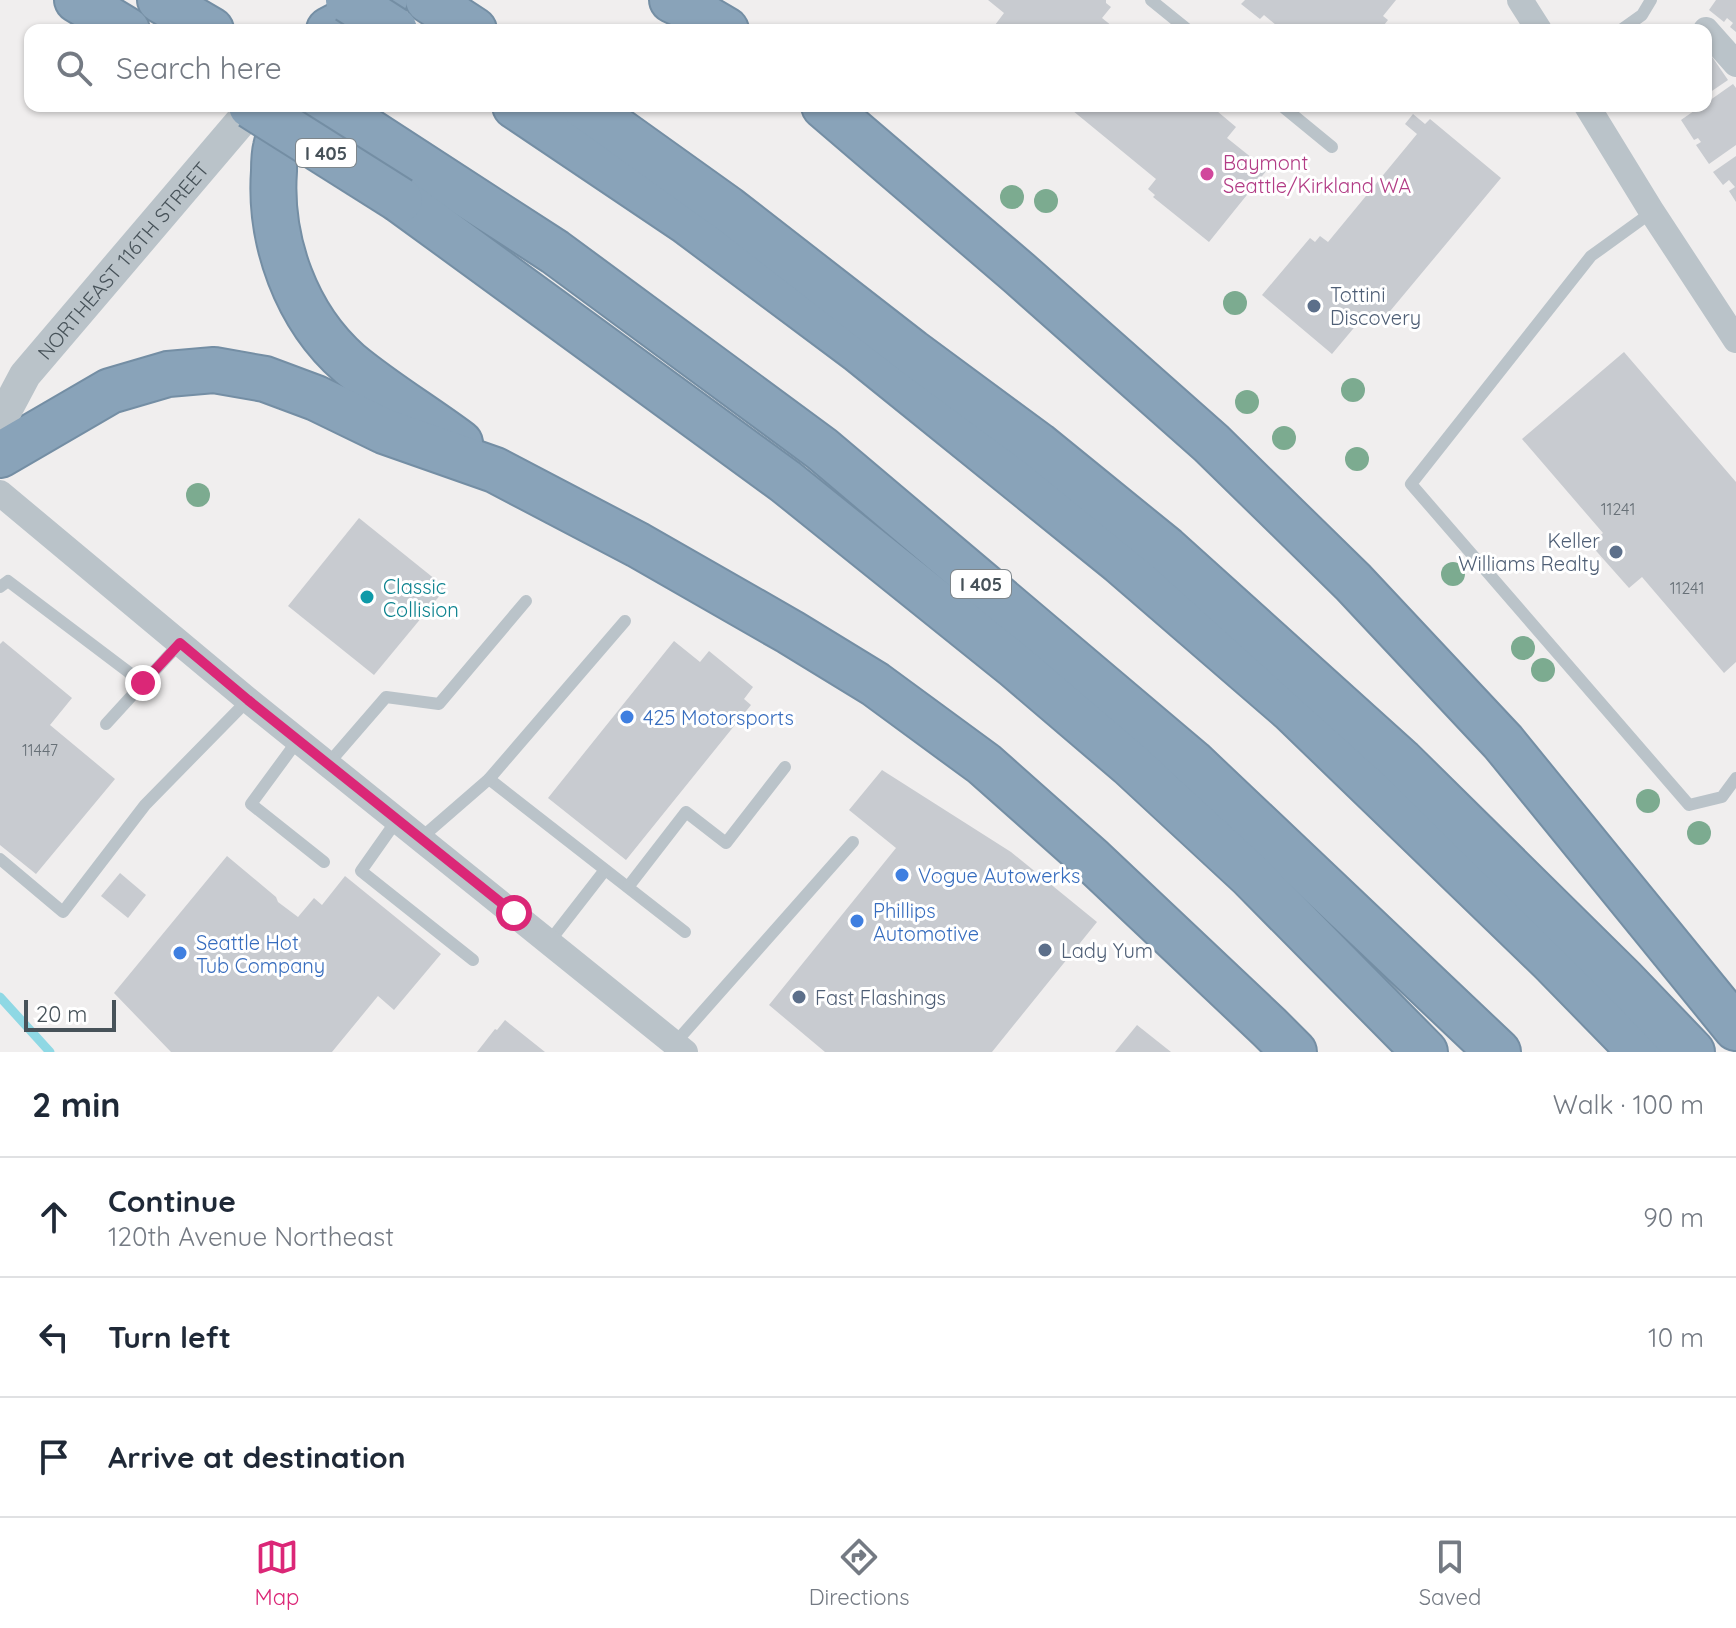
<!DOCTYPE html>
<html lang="en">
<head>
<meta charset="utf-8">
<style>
  :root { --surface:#fff; --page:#f6f6f7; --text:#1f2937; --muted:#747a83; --line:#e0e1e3; --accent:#db2777 }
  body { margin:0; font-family:Quicksand,sans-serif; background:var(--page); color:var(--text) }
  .scale { position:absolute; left:24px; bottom:20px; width:92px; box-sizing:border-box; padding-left:8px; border:4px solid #475259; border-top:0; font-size:22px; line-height:28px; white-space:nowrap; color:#475259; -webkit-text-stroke:6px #fff; paint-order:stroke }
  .stop { position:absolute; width:24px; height:24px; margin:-18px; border:6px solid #db2777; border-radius:50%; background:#fff }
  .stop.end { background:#db2777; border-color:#fff; box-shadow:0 2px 8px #0008 }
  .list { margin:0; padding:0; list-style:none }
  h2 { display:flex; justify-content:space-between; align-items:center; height:104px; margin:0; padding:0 32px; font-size:34px }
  h2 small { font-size:26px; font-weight:400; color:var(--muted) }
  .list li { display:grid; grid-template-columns:52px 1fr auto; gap:24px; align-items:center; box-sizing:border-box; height:120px; padding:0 32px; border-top:2px solid var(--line) }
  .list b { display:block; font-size:30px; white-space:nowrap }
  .list p { margin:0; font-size:26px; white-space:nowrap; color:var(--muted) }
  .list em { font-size:26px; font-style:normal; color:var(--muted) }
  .icon { flex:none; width:44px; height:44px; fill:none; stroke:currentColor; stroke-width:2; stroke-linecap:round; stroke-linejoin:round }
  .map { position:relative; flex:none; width:1736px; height:1052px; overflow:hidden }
  .search { position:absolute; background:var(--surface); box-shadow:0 2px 6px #0004; left:24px; right:24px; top:24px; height:88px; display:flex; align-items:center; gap:20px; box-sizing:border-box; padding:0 28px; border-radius:16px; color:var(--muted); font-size:30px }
  .sheet { height:464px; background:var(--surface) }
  nav { display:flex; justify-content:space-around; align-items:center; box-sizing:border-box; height:112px; border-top:2px solid var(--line); background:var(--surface); font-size:22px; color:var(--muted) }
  nav a { display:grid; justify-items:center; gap:4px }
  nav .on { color:var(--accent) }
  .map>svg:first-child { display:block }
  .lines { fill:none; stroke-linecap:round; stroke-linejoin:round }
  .stream { stroke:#8fd8e4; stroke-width:9 }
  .building { fill:#c8cbd0 }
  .motorway-casing { stroke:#748ea4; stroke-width:48 }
  .service { stroke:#bac3c9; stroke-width:12 }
  .minor { stroke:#bac3c9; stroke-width:26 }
  .tertiary { stroke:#bac3c9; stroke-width:32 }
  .motorway { stroke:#89a3b9; stroke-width:44 }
  .motorway-bridge-casing { stroke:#748ea4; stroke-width:48; stroke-linecap:butt }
  .motorway-bridge { stroke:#89a3b9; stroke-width:44 }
  .tree { fill:#7cab90 }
  .route { stroke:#db2777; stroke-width:10 }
  .hotel-dot { fill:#d1479c; stroke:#fff; stroke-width:3 }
  .service-dot { fill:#5c6f8a; stroke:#fff; stroke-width:3 }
  .culture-dot { fill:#0f9aa8; stroke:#fff; stroke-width:3 }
  .shop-dot { fill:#3f7fe0; stroke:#fff; stroke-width:3 }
  .labels { text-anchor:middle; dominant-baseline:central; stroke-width:6; stroke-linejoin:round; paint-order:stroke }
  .number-label { font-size:16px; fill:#677077 }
  .shield { fill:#fff; stroke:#7e868b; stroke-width:2 }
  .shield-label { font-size:18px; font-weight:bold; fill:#475259 }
  .hotel-label { font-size:20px; fill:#b23c85; stroke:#fff; text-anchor:start }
  .street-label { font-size:20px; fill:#475259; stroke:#fff }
  .service-label { font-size:20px; fill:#4e5e75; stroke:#fff; text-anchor:start }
  .culture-label { font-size:20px; fill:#0d838f; stroke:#fff; text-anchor:start }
  .shop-label { font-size:20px; fill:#366cbe; stroke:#fff; text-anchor:start }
</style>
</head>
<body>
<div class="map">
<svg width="1736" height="1052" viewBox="0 0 1736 1052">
  <rect width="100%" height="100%" fill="#f0eeee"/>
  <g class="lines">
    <path class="stream" d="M0,997L50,1052"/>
  </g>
  <g class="building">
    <path d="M988,0H1106V3L1111,7L1102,18L1117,30H1002L995,25L1004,13Z"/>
    <path d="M1245,0H1396L1383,16L1388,20L1380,30H1282L1264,15L1260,19L1241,4Z"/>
    <path d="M1716,0H1736V32L1730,27L1733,23L1727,18L1724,22L1709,10Z"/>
    <path d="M1706,48L1728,80L1706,95Z"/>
    <path d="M1733,84L1736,88V145L1709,164L1696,145L1701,142L1698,138L1694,140L1681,120L1701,106H1706V103Z"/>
    <path d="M1067,106H1211L1236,127L1227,138L1267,170L1209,242L1153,197L1155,195L1148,189L1156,179Z"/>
    <path d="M1413,114L1425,124L1430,119L1501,178L1376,328L1363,317L1332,354L1262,295L1310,238L1315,242L1320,236L1328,242L1417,134L1405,124Z"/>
    <path d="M1736,156V202L1729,191L1735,187L1729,180L1723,185L1713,172Z"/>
    <path d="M1624,352L1736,482V662L1724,673L1642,577L1629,588L1590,544L1603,533L1522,439Z"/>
    <path d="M359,518L446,588L374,675L288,606Z"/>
    <path d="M3,641L72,698L50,725L115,779L36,874L0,845V644Z"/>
    <path d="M674,641L700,662L709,651L753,687L744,699L751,705L626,860L548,798Z"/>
    <path d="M882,770L1011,852L1097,922L992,1052H825L769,1005L896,848L849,810Z"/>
    <path d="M227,856L276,897L278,902L298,917L314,898L322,905L345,876L441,954L394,1010L378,996L332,1052H171L114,993Z"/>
    <path d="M120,873L146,895L128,918L101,896Z"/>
    <path d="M505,1020L545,1052H477L495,1029L497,1030Z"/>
    <path d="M1137,1025L1171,1052H1115Z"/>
  </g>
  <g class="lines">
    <g class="motorway-casing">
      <g id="motorway">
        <path d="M77,0L127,30"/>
        <path d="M160,0L211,30"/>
        <path d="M428,0L474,30"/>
        <path d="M672,0L689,8L726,30"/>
        <path d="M329,30L385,0"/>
        <path d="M290,106C285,119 279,133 276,147C274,155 274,163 274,171C269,241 296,317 350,364C385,393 424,416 460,443"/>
        <path d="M330,106L555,252L822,449L1192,762L1498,1052"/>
        <path d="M515,106L686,221L860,351L1121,562L1291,709L1552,961L1641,1052"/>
        <path d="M584,106L728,209L912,352L1038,445L1166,549L1401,761L1623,980L1692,1052"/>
        <path d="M824,106L1019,273L1211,443L1353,582L1503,742L1736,1028"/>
        <path d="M400,200L785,481L1014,665L1130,764L1250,875L1425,1052"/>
        <path d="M0,455L110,391L168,374L214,370L265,379L316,398L384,431L495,470L638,545L790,632L875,684L984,764L1091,859L1269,1027L1294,1052"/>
      </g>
    </g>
    <g class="service">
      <path d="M1151,0L1188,30"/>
      <path d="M1621,30L1642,15L1651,0"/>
      <path d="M1282,106L1332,147"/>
      <path d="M1652,212L1591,256L1411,484L1689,805L1722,797L1736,778"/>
      <path d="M0,587L8,581L143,683"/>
      <path d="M106,724L180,643"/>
      <path d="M298,740L251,804L324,862"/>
      <path d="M328,764L386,697L439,704L526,601"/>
      <path d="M489,779L685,932"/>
      <path d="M397,820L361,871L473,960"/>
      <path d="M421,838L489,779L625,621"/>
      <path d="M0,859L63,912L145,805L248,700"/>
      <path d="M628,887L686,812L726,843L785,767"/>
      <path d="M549,942L605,870"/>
      <path d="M675,1043L853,842"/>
    </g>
    <g class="minor">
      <path d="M1520,0L1539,30"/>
      <path d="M1706,30L1736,64"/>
      <path d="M1587,106L1652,212L1736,340"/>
      <path d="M0,493L248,700L685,1052"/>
    </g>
    <path class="tertiary" id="s1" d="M0,422L25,375L254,106"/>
    <use href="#motorway" class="motorway"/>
    <g class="motorway-bridge-casing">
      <g id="motorway-bridge">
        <path d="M348,0L395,30"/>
        <path d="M251,106L400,200"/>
      </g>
    </g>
    <use href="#motorway-bridge" class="motorway-bridge"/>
  </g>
  <g class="tree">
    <circle cx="1012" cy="197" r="12"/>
    <circle cx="1046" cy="201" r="12"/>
    <circle cx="1235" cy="303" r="12"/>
    <circle cx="1353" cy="390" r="12"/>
    <circle cx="1247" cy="402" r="12"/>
    <circle cx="1284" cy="438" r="12"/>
    <circle cx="1357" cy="459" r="12"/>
    <circle cx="198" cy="495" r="12"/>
    <circle cx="1453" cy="574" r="12"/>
    <circle cx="1523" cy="648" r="12"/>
    <circle cx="1543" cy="670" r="12"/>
    <circle cx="1648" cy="801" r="12"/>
    <circle cx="1699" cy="833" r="12"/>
  </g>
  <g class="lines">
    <path class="route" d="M143,683L180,643L248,700L514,913"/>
  </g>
  <circle class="hotel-dot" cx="1207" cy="174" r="8"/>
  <g class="service-dot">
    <circle cx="1314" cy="306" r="8"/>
    <circle cx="1616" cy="552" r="8"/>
    <circle cx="1045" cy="950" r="8"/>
    <circle cx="799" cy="997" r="8"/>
  </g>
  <circle class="culture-dot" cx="367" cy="597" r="8"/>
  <g class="shop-dot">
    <circle cx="627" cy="717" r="8"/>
    <circle cx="902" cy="875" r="8"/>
    <circle cx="857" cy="921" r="8"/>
    <circle cx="180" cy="953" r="8"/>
  </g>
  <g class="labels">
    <g class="number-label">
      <text x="1618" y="509">11241</text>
      <text x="1687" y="588">11241</text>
      <text x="40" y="750">11447</text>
    </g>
    <g class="shield">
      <rect x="296" y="139" width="60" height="28" rx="6"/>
      <rect x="951" y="570" width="60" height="28" rx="6"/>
    </g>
    <g class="shield-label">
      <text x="326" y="153">I 405</text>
      <text x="981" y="584">I 405</text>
    </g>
    <g class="hotel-label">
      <text x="1223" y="162">Baymont<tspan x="1223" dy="23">Seattle/Kirkland WA</tspan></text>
    </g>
    <g class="street-label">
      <text stroke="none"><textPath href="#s1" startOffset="204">NORTHEAST 116TH STREET</textPath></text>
    </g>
    <g class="service-label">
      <text x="1330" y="294">Tottini<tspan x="1330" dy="23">Discovery</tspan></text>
      <text x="1600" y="540" text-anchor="end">Keller<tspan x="1600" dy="23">Williams Realty</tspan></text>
      <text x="1061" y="950">Lady Yum</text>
      <text x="815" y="997">Fast Flashings</text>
    </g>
    <g class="culture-label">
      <text x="383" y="586">Classic<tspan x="383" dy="23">Collision</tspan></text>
    </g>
    <g class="shop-label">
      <text x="643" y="717">425 Motorsports</text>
      <text x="918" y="875">Vogue Autowerks</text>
      <text x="873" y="910">Phillips<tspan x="873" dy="23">Automotive</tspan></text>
      <text x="196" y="942">Seattle Hot<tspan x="196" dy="23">Tub Company</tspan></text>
    </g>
  </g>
</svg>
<div class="scale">20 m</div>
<div class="stop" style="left:514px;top:913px"></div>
<div class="stop end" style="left:143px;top:683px"></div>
<div class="search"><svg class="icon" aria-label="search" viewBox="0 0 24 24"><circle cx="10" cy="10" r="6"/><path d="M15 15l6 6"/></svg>Search here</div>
</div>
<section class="sheet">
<h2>2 min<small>Walk · 100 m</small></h2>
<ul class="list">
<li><svg class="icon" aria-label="ahead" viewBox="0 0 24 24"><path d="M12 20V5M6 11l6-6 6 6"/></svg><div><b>Continue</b><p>120th Avenue Northeast</p></div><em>90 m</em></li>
<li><svg class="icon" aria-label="left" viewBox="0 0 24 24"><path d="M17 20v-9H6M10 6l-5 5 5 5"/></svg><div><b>Turn left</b></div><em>10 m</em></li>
<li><svg class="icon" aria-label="arrive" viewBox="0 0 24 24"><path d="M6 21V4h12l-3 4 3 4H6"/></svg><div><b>Arrive at destination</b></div></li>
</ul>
</section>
<nav>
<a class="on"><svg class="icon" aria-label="map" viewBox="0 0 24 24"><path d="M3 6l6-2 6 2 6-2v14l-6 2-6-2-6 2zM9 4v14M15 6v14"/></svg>Map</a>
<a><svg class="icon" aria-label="directions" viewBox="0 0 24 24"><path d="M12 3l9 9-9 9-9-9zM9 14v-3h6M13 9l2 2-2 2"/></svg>Directions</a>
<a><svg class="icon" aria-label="saved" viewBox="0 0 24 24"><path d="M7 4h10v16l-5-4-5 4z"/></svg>Saved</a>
</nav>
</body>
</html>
